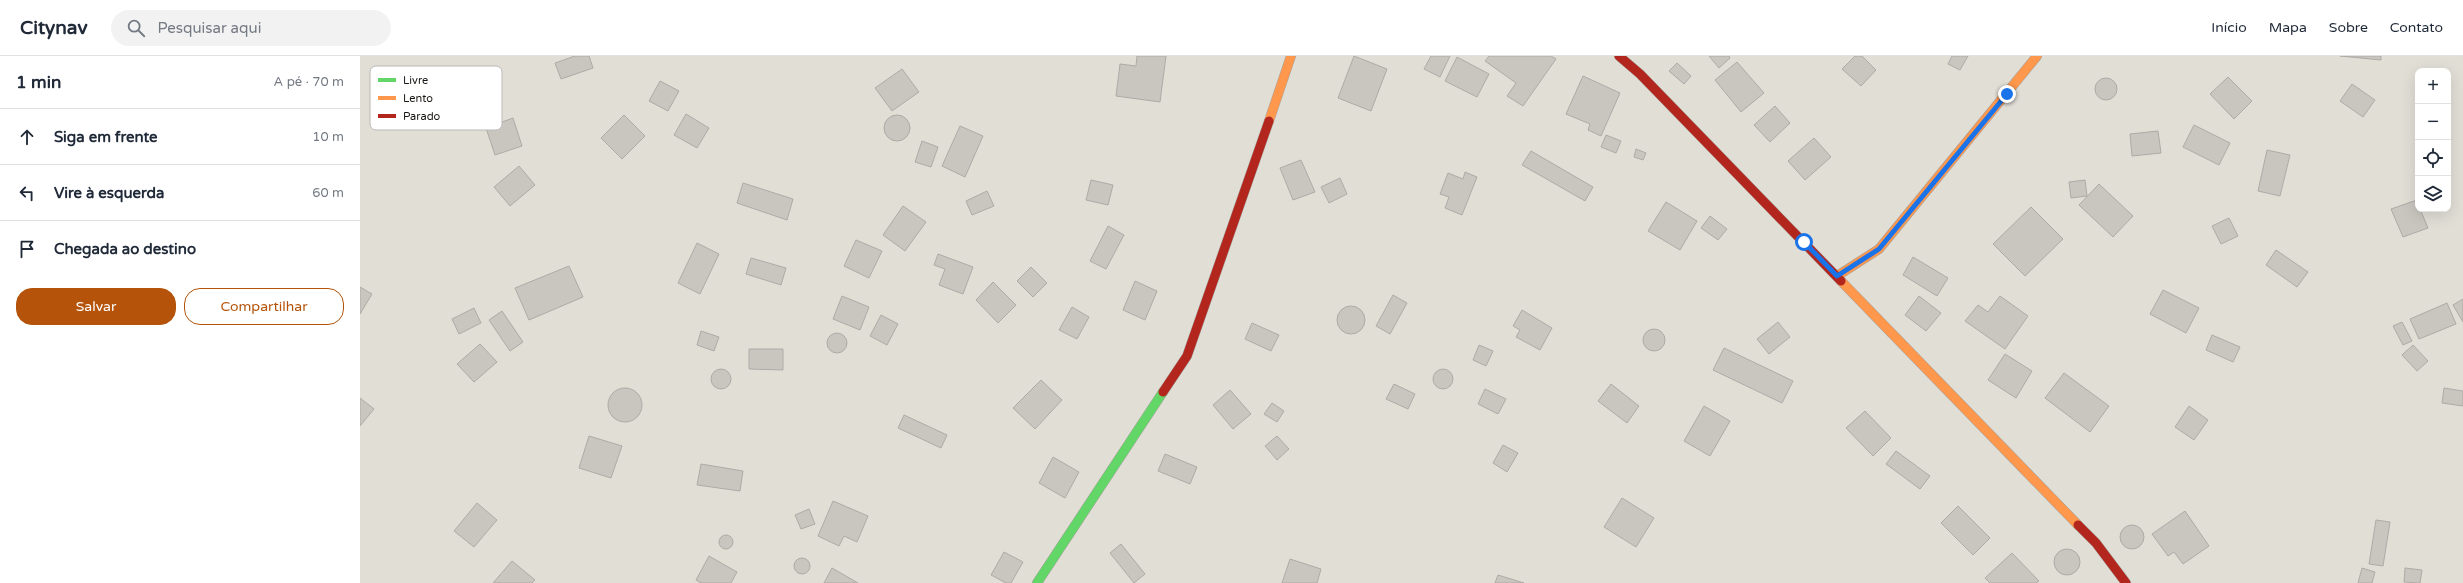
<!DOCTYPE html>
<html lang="pt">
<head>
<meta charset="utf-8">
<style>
  :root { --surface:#fff; --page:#f2f2f3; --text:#1f2937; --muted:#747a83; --line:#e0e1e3; --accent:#b45309 }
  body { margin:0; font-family:"Varela Round",sans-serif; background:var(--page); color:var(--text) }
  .controls { position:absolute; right:12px; top:12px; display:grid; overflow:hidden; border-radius:8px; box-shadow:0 4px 16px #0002 }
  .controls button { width:36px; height:36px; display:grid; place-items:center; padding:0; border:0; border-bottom:1px solid var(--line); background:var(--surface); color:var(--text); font:20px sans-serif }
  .stop { position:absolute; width:12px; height:12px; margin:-9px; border:3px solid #1a73e8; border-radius:50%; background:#fff }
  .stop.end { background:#1a73e8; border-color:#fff; box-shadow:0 1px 4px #0008 }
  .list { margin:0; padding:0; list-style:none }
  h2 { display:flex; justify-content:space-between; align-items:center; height:52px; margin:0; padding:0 16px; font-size:17px }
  h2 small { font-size:13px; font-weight:400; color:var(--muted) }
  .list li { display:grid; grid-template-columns:26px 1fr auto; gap:12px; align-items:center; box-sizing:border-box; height:56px; padding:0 16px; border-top:1px solid var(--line) }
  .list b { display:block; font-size:15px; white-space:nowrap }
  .list em { font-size:13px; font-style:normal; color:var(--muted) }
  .actions { display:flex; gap:8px; padding:12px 16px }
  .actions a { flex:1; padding:9px 0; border:1px solid var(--accent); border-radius:16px; text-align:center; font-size:14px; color:var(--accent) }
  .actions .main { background:var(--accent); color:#fff }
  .icon { flex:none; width:22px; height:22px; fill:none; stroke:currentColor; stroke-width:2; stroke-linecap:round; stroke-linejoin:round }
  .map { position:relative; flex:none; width:2103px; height:527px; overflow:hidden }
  header { display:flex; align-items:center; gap:24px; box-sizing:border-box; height:56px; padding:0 20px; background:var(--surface); border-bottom:1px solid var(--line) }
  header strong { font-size:19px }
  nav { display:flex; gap:22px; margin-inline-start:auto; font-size:14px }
  .search { width:280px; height:36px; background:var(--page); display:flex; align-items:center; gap:10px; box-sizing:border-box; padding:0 14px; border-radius:22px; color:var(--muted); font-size:15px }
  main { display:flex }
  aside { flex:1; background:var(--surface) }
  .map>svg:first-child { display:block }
  .building { fill:#c9c6c0; stroke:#adaba5 }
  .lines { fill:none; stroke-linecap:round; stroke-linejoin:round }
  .fast-casing { stroke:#a3a19b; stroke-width:10 }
  .slow-casing { stroke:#a3a19b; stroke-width:10 }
  .jam-casing { stroke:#a3a19b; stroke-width:10 }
  .fast { stroke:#63d668; stroke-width:9 }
  .slow { stroke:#ff974d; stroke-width:9 }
  .jam { stroke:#b3261e; stroke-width:9 }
  .route { stroke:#1a73e8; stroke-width:5 }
  .key { fill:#fff; stroke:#bab9b8; stroke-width:1 }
  .key-label { font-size:11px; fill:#181611 }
</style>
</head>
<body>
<header>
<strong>Citynav</strong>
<div class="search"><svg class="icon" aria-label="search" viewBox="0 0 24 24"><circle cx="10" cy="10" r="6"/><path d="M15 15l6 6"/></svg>Pesquisar aqui</div>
<nav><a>Início</a><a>Mapa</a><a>Sobre</a><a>Contato</a></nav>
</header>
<main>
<aside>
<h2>1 min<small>A pé · 70 m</small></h2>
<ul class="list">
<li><svg class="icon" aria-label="ahead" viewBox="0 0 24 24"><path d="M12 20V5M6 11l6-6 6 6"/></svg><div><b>Siga em frente</b></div><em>10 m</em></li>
<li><svg class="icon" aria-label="left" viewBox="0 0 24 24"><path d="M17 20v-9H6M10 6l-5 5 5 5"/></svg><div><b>Vire à esquerda</b></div><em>60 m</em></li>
<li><svg class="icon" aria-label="arrive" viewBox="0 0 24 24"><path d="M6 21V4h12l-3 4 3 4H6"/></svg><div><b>Chegada ao destino</b></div></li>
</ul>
<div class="actions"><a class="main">Salvar</a><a>Compartilhar</a></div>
</aside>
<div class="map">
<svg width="2103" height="527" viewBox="0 0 2103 527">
  <rect width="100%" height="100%" fill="#e1ded6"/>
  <g class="building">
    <path d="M215,0H229L233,12L201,23L195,7Z"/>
    <path d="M777,0H806L800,46L756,40L760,8L776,10Z"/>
    <path d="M994,0L1027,13L1011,55L978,42Z"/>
    <path d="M1071,0H1090L1080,21L1064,13Z"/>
    <path d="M1129,0H1191L1196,3L1163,50L1147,40L1156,27L1125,5Z"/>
    <path d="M1349,0H1369L1370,2L1359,12Z"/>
    <path d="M1495,0H1502L1516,14L1501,30L1482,13Z"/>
    <path d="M1592,0H1608L1600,14L1588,8Z"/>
    <path d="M1980,0H2021V4Z"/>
    <path d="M1097,1L1129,18L1117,41L1085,25Z"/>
    <path d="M1377,6L1404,37L1381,56L1355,24Z"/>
    <path d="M1317,7L1331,20L1324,28L1309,15Z"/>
    <path d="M542,13L559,36L532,55L515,32Z"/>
    <path d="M1223,20L1260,37L1241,80L1228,74L1230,68L1206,58Z"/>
    <path d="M1868,21L1892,45L1874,63L1850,38Z"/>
    <circle cx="1746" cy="33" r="11"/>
    <path d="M300,25L319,35L308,55L289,45Z"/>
    <path d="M1992,28L2015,44L2003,61L1980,45Z"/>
    <path d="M1415,50L1430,67L1410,86L1394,69Z"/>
    <path d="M326,58L349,72L337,92L314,79Z"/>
    <path d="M264,59L285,80L262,103L241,82Z"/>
    <circle cx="537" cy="72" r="13"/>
    <path d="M153,62L162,90L135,99L126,72Z"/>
    <path d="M1834,69L1870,87L1859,109L1823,91Z"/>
    <path d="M600,70L623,80L605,121L582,110Z"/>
    <path d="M1798,75L1801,97L1772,100L1770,78Z"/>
    <path d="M1246,79L1261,85L1256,97L1241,91Z"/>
    <path d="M1454,82L1471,101L1445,124L1428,105Z"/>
    <path d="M562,85L578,91L571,111L555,106Z"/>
    <path d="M1276,93L1286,97L1283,104L1274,101Z"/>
    <path d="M1907,94L1930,99L1920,140L1898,135Z"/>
    <path d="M1171,95L1233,131L1225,145L1162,109Z"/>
    <path d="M941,104L955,136L933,144L920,112Z"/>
    <path d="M159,110L175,129L150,150L134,131Z"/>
    <path d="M1105,116L1117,121L1102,159L1085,152L1089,141L1080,138L1088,117L1103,123Z"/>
    <path d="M980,122L987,138L969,147L961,131Z"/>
    <path d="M731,124L753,129L748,149L726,144Z"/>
    <path d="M1725,124L1727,140L1711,142L1709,126Z"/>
    <path d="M383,127L433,143L427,164L377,147Z"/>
    <path d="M1739,128L1773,160L1753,181L1719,149Z"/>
    <path d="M627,135L634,150L612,159L606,145Z"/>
    <path d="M2057,144L2058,153H2060L2068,172L2043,181L2031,153Z"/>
    <path d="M1306,146L1337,165L1320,194L1288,175Z"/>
    <path d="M543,150L566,166L545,195L523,179Z"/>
    <path d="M1671,151L1703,183L1665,220L1633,188Z"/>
    <path d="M1350,160L1367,173L1358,184L1341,172Z"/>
    <path d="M1869,162L1878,180L1861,188L1852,170Z"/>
    <path d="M748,170L764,179L746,213L730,205Z"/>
    <path d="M496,184L522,195L509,222L484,210Z"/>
    <path d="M337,187L359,198L340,238L318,227Z"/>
    <path d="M1916,194L1948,216L1937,231L1906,209Z"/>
    <path d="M578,198L613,211L603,238L579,229L585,213L574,209Z"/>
    <path d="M1553,201L1588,222L1577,240L1543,219Z"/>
    <path d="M391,202L426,212L421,229L386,218Z"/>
    <path d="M209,210L223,241L169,264L155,232Z"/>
    <path d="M671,211L687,227L673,241L657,225Z"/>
    <path d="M775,225L797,235L785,264L763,254Z"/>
    <path d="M633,226L656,249L638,267L616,244Z"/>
    <path d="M0,231L12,238L0,258Z"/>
    <path d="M1803,234L1839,252L1826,277L1790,258Z"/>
    <path d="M1033,239L1047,247L1030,278L1016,270Z"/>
    <path d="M482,240L509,251L500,274L473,263Z"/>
    <path d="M1559,240L1581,257L1566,275L1545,259Z"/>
    <path d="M1640,240L1668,260L1645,293L1605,265L1618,249L1628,256Z"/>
    <path d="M2103,243V266L2093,249Z"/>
    <path d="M2087,247L2096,268L2059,283L2050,263Z"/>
    <circle cx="991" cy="264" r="14"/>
    <path d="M712,251L729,261L717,283L699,274Z"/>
    <path d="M114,252L121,267L99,278L92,263Z"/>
    <path d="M1162,254L1192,272L1180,294L1156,281L1160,274L1153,270Z"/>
    <path d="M142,255L163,286L150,295L129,264Z"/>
    <path d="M521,259L538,268L527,289L510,280Z"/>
    <path d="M1418,266L1430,281L1409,298L1397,283Z"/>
    <path d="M2042,266L2052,285L2043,289L2033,270Z"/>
    <path d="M892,267L919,279L911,295L885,283Z"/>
    <circle cx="1294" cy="284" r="11"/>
    <path d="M341,275L359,281L354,295L337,289Z"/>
    <circle cx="477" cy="287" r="10"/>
    <path d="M1852,279L1880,291L1873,306L1846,294Z"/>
    <path d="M120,288L137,306L114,326L97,308Z"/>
    <path d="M1119,289L1133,295L1126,310L1113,304Z"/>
    <path d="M2053,289L2068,305L2057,315L2042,299Z"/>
    <path d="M1364,292L1433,325L1422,347L1353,314Z"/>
    <path d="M389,293H423V314L389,313Z"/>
    <path d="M1645,298L1672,315L1656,342L1628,324Z"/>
    <circle cx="1083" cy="323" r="10"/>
    <circle cx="361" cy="323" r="10"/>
    <path d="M1704,317L1749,350L1730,376L1685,342Z"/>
    <path d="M681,324L702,344L675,373L653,352Z"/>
    <path d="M1034,328L1055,338L1048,353L1026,343Z"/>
    <path d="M1251,328L1279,350L1267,367L1238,345Z"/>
    <path d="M2084,332L2103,335V350L2082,347Z"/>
    <circle cx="265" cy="349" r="17"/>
    <path d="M1125,333L1146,343L1138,358L1118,348Z"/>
    <path d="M870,334L891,358L873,373L853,349Z"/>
    <path d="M0,342L14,353L0,370Z"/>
    <path d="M912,347L924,355L917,366L904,358Z"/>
    <path d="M1344,350L1370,365L1350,400L1324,385Z"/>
    <path d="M1829,350L1848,364L1834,384L1815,371Z"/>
    <path d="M1505,355L1531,382L1513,400L1486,372Z"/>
    <path d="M544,359L587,379L581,392L538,372Z"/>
    <path d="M229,380L262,390L251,422L219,412Z"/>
    <path d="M917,380L929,393L917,404L905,390Z"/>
    <path d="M1143,389L1158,397L1147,416L1133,407Z"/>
    <path d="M1536,395L1570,420L1560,433L1526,408Z"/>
    <path d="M805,398L837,411L830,428L798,415Z"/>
    <path d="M693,401L719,416L705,442L679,427Z"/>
    <path d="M341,408L383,415L380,435L337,429Z"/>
    <path d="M1262,442L1294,462L1276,491L1244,471Z"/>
    <path d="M473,445L508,460L497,486L484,480L479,490L458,480Z"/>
    <path d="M117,447L137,464L114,491L94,475Z"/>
    <path d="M1598,450L1630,482L1613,499L1581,467Z"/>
    <path d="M449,453L455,468L441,473L435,459Z"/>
    <path d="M1825,455L1849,490L1823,508L1814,496L1808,500L1792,478Z"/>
    <path d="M2016,464L2030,466L2023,510L2009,508Z"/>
    <circle cx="1772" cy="481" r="12"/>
    <circle cx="366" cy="486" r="7"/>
    <path d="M761,488L785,518L774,527L750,497Z"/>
    <circle cx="1707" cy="506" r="13"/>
    <path d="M644,496L663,506L651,527H646L631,519Z"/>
    <path d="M1652,497L1679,525L1676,527H1630L1625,522Z"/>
    <path d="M349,500L377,516L371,527H341L336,524Z"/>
    <circle cx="442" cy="510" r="8"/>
    <path d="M930,503L961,513L957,527H922Z"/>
    <path d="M152,505L175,524L172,527H133Z"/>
    <path d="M472,512L498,527H464Z"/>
    <path d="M2002,512L2015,516L2012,527H1998Z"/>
    <path d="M2045,512L2062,514L2060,527L2044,526Z"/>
    <path d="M1138,519L1164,527H1135Z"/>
  </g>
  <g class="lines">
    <g class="fast-casing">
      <path id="fast" d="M677,527L803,336"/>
    </g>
    <g class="slow-casing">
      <g id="slow">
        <path d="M909,65L931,0"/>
        <path d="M1477,220L1519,193L1677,0"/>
        <path d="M1481,225L1718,469"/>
      </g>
    </g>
    <g class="jam-casing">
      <g id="jam">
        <path d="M1259,0L1280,18L1481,225"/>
        <path d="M803,336L827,300L909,65"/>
        <path d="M1718,469L1736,487L1766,527"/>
      </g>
    </g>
    <use href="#fast" class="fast"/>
    <use href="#slow" class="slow"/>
    <use href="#jam" class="jam"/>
  </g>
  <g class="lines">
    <path class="route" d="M1444,186L1477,220L1519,193L1647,38"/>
  </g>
  <rect x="10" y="10" width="132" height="64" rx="6" class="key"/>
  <rect x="18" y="22" width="18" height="4" fill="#63d668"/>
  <rect x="18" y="40" width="18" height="4" fill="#ff974d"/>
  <rect x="18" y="58" width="18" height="4" fill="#b3261e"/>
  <g class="key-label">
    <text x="43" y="28">Livre</text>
    <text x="43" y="46">Lento</text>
    <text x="43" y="64">Parado</text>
  </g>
</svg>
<div class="controls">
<button>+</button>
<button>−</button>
<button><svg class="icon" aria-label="locate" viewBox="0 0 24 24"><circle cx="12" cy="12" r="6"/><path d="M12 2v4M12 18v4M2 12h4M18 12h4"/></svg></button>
<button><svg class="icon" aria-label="layers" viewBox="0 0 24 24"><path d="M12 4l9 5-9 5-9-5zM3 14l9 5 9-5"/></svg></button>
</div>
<div class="stop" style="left:1444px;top:186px"></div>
<div class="stop end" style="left:1647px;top:38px"></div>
</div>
</main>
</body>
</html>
